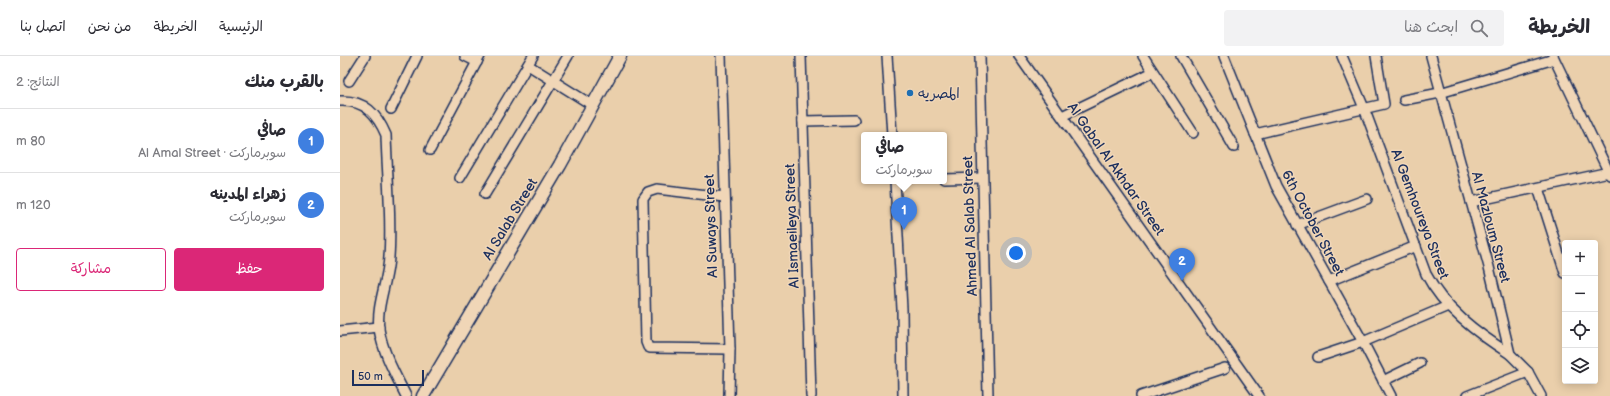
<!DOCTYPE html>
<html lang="ar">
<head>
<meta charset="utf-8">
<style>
  :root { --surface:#fff; --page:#f2f2f3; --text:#2b2b33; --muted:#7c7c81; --line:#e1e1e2; --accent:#db2777 }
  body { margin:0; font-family:"Balsamiq Sans","Playpen Sans Arabic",sans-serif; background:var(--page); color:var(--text); direction:rtl }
  .controls { position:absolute; right:12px; bottom:12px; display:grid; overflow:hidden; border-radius:4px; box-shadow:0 2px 10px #0003 }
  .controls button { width:36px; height:36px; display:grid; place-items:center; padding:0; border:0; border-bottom:1px solid var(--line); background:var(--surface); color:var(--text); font:20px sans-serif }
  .scale { position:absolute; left:12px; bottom:10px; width:72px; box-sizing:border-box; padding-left:4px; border:2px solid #1b2f5e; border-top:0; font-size:11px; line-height:14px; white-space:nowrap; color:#1b2f5e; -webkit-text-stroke:3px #f0d6b7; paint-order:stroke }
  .you { position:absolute; left:676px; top:197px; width:14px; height:14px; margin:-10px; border:3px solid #fff; border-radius:50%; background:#1a73e8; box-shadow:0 0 0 6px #1a73e833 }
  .badge { display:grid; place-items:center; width:26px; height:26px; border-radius:50%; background:var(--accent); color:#fff; font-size:13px; font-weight:700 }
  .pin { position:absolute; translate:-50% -33px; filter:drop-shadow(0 1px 2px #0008) }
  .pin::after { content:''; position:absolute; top:21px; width:14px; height:12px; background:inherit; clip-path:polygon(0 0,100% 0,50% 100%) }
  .popup { position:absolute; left:521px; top:76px; width:86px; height:52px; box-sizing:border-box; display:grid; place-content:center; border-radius:4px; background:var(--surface); filter:drop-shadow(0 1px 3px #0005); font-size:13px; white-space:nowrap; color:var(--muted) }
  .popup b { font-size:15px; color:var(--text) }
  .popup::after { content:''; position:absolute; left:50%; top:100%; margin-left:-8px; border:8px solid transparent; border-top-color:var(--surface) }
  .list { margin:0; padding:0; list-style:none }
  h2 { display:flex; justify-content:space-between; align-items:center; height:52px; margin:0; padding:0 16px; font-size:17px }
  h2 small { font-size:13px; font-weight:400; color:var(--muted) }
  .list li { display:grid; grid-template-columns:26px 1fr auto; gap:12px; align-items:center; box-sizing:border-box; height:64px; padding:0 16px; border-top:1px solid var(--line) }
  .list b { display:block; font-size:15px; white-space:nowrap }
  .list p { margin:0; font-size:13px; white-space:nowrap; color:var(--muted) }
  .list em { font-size:13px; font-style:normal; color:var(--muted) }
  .actions { display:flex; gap:8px; padding:12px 16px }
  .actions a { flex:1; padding:9px 0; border:1px solid var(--accent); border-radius:4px; text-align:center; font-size:14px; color:var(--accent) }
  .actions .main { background:var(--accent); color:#fff }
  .icon { flex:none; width:22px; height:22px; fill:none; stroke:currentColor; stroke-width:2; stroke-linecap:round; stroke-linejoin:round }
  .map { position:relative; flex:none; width:1270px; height:340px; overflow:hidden; direction:ltr }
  header { display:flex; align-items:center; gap:24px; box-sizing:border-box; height:56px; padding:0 20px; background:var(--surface); border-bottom:1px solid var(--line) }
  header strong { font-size:19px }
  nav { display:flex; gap:22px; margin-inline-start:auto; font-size:14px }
  .search { width:280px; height:36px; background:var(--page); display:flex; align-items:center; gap:10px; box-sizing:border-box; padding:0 14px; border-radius:4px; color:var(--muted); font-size:15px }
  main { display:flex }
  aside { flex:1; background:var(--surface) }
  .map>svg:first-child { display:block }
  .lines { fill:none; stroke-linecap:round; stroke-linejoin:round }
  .street-casing { stroke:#1b2f5e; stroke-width:12 }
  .secondary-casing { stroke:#1b2f5e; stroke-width:15 }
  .street { stroke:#f0d6b7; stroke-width:9 }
  .secondary { stroke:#f0d6b7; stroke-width:12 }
  .poi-dot { fill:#1f6fb2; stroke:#f0d6b7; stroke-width:1.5 }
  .labels { text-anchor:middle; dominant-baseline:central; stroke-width:3; stroke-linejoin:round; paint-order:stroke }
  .poi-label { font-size:14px; fill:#1b2f5e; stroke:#f0d6b7; text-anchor:start }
  .street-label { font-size:14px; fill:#1b2f5e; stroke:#f0d6b7 }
</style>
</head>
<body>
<header>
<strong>الخريطة</strong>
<div class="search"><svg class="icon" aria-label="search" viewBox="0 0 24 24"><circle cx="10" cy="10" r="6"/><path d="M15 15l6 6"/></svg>ابحث هنا</div>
<nav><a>الرئيسية</a><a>الخريطة</a><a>من نحن</a><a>اتصل بنا</a></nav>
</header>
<main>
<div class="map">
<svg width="1270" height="340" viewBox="0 0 1270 340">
  <rect width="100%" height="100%" fill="#eacfab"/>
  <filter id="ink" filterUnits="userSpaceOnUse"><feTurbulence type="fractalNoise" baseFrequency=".025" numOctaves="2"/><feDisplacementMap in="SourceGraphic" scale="8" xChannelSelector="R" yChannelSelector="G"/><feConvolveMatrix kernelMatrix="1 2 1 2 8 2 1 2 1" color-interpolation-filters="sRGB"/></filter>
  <g filter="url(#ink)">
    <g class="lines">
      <g class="street-casing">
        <g id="street">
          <path d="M125,0L137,6"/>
          <path d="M381,0L390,293L389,340"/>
          <path d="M461,0L471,340"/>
          <path d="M547,0L552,79"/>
          <path d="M640,0L648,340"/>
          <path d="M679,0L919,340"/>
          <path d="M803,0L853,77"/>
          <path d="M841,0L894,91"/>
          <path d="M884,0L936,130L1023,286L1051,340"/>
          <path d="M1002,0L1024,52L1086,218C1104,253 1137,277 1170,298"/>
          <path d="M1091,0L1149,211L1170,298L1188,316L1201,340"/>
          <path d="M1213,0L1270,119"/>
          <path d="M188,9L252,49"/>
          <path d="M9,25L25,0"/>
          <path d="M1064,44L1100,37L1214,3"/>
          <path d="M0,45C25,44 37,58 46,79C47,119 52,161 49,201C48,225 36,249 39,273C43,297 55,318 66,340"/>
          <path d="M51,53L77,0"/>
          <path d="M722,60L813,16"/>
          <path d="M463,65L514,64"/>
          <path d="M915,78L1044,48L1036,0"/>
          <path d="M90,94L140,0"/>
          <path d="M120,122L193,0"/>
          <path d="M604,123L642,122"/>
          <path d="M555,125L562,253L563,340"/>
          <path d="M1198,132L1225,217"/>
          <path d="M145,138L228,0"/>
          <path d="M384,141L317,133L308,136L303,143L306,286L308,291L310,292L390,293"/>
          <path d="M1131,146L1269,116"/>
          <path d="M957,169L1027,143"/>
          <path d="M989,225L1076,190"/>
          <path d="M0,275L39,271"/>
          <path d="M978,301L1023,286L1108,250"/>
          <path d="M1043,325L1080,307"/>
          <path d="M801,340L885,312"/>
          <path d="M1127,340L1188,316"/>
        </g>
      </g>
      <g class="secondary-casing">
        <path id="secondary" d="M83,340L220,109L280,0"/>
      </g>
      <use href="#street" class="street"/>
      <use href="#secondary" class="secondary"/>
    </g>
  </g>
  <circle class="poi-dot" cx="570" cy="37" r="4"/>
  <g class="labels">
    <g class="poi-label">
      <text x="578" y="37">المصريه</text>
    </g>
    <g class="street-label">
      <text transform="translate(776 113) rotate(55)">Al Gabal Al Akhdar Street</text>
      <text transform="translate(1080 158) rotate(69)">Al Gemhoureya Street</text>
      <text transform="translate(170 163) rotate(-59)">Al Salab Street</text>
      <text transform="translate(973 167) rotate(62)">6th October Street</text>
      <text transform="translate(371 170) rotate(-92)">Al Suways Street</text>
      <text transform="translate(452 170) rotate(-92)">Al Ismaeileya Street</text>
      <text transform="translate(630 170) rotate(-92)">Ahmed Al Salab Street</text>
      <text transform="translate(1151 171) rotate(75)">Al Mazloum Street</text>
    </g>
  </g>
</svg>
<div class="controls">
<button>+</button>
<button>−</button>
<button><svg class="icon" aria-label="locate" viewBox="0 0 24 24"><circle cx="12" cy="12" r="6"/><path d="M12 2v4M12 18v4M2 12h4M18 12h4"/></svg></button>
<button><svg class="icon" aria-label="layers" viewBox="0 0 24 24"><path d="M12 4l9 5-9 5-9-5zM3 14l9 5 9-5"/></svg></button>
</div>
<div class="scale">50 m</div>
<div class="you"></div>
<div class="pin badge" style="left:564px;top:174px;background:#3f7fe0">1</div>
<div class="popup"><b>صافي</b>سوبرماركت</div>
<div class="pin badge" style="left:842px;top:225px;background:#3f7fe0">2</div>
</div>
<aside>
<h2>بالقرب منك<small>النتائج: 2</small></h2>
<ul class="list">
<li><span class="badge" style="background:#3f7fe0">1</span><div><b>صافي</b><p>سوبرماركت · Al Amal Street</p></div><em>80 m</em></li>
<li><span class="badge" style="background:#3f7fe0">2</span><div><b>زهراء المدينه</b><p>سوبرماركت</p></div><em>120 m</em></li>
</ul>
<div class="actions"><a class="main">حفظ</a><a>مشاركة</a></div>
</aside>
</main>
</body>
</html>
